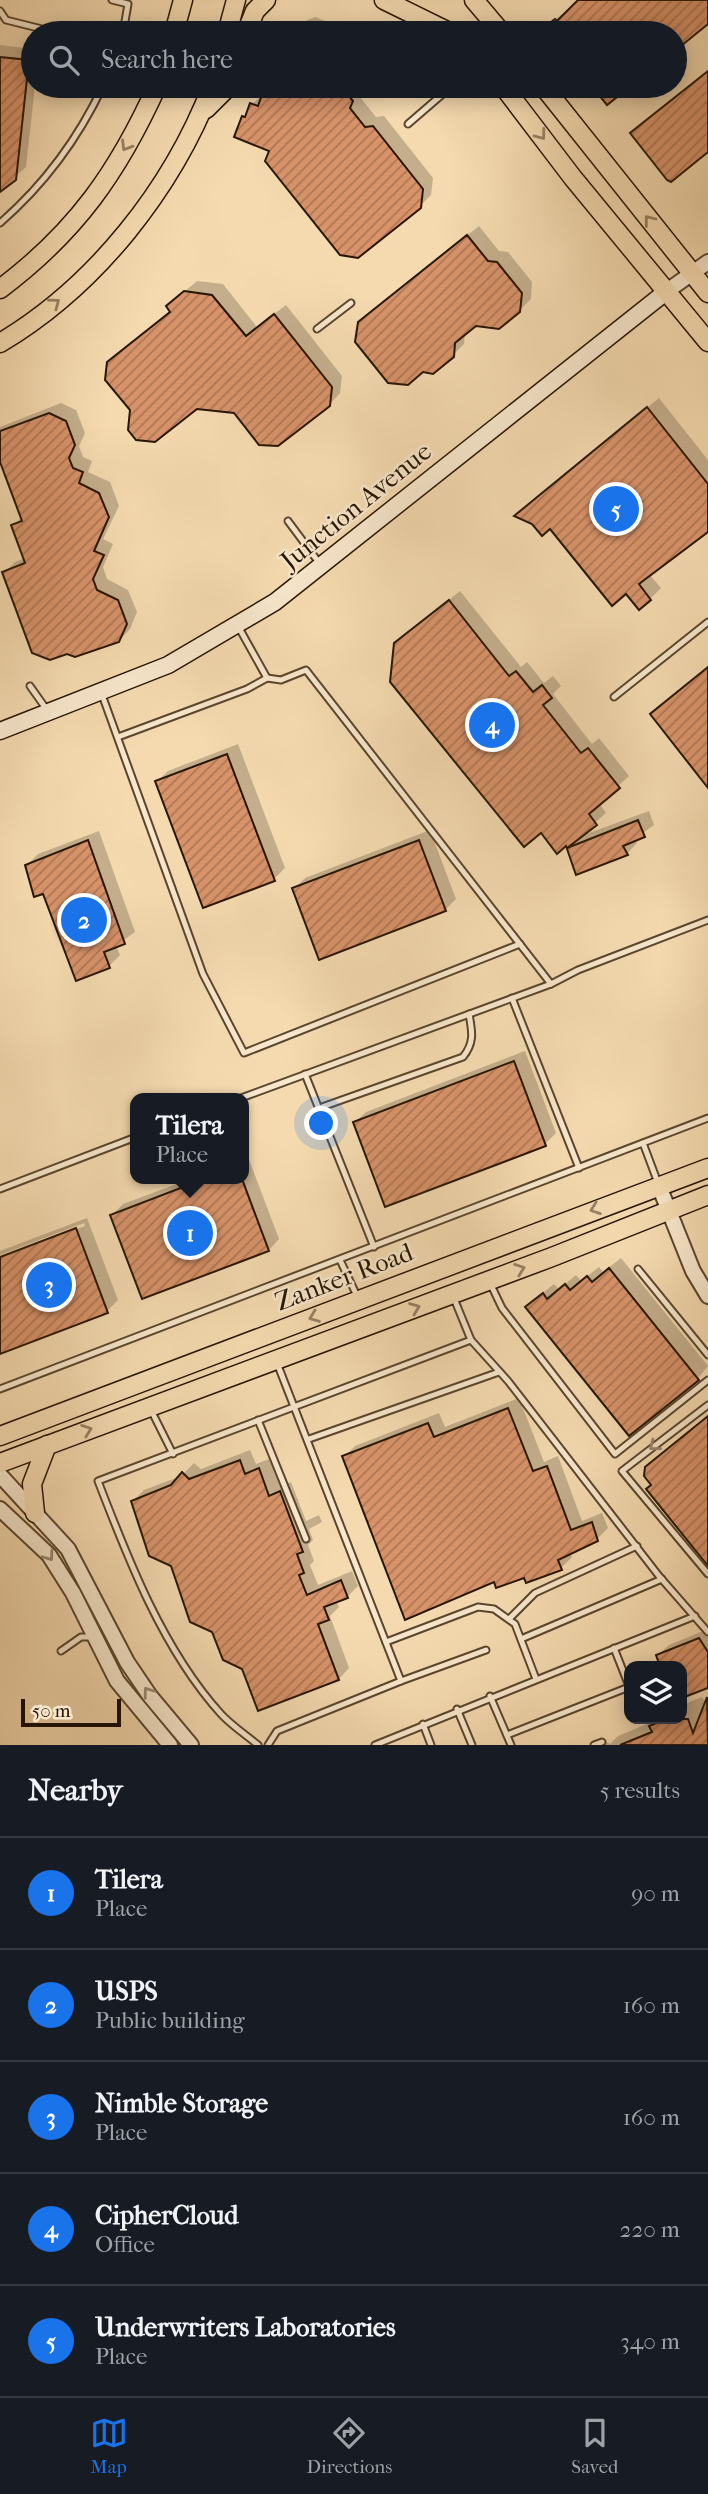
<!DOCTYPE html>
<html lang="en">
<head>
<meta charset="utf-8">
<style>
  :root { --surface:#171b24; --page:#242831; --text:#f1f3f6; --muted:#9ea1a6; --line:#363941; --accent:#1a73e8 }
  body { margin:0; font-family:"IM FELL French Canon",serif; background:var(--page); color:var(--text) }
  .controls { position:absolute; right:21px; bottom:21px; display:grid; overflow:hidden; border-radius:14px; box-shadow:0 4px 18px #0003 }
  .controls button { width:63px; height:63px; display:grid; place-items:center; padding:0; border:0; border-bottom:2px solid var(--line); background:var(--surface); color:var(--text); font:35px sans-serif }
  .scale { position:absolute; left:21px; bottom:18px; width:100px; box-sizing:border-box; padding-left:7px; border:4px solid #271501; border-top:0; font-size:19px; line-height:24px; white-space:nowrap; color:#271501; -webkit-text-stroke:5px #f8e7cc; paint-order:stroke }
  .you { position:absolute; left:322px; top:1124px; width:24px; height:24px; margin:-18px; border:5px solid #fff; border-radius:50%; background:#1a73e8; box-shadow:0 0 0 10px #1a73e833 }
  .badge { display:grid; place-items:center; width:46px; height:46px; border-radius:50%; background:var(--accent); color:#fff; font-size:23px; font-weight:700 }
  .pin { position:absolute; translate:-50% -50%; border:4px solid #fff; box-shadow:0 2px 7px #0006 }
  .popup { position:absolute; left:130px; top:1093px; width:119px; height:91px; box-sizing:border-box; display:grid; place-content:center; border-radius:14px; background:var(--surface); filter:drop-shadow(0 2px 5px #0005); font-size:23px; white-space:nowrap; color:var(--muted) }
  .popup b { font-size:26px; color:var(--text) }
  .popup::after { content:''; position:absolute; left:50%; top:100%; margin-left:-14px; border:14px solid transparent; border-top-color:var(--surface) }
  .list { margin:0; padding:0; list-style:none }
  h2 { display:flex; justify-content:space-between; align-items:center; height:91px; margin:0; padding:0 28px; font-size:30px }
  h2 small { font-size:23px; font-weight:400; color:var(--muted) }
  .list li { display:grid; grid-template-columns:46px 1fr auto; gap:21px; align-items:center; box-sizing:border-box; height:112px; padding:0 28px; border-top:2px solid var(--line) }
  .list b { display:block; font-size:26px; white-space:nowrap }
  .list p { margin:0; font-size:23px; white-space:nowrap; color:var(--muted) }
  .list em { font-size:23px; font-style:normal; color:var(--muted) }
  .icon { flex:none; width:38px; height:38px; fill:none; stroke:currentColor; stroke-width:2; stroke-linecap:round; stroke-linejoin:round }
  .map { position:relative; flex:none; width:708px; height:1745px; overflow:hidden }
  .search { position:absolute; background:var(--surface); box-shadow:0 4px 18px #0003; left:21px; right:21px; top:21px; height:77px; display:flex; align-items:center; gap:18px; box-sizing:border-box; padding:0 24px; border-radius:38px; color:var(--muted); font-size:26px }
  .sheet { height:651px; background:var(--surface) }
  nav { display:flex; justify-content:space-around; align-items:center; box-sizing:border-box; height:98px; border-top:2px solid var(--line); background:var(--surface); font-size:19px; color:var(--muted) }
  nav a { display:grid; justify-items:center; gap:4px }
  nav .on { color:var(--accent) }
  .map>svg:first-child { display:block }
  .shadow { fill:#0003 }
  .building { fill:url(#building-hatch); stroke:#271501; stroke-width:2 }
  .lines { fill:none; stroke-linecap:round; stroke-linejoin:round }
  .service-casing { stroke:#5a462d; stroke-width:9 }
  .tertiary-casing { stroke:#5a462d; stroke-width:18 }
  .secondary-casing { stroke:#271501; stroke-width:19 }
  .primary-casing { stroke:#271501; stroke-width:21 }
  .trunk-casing { stroke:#271501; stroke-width:21 }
  .service { stroke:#f8e7cc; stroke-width:5 }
  .tertiary { stroke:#f8e7cc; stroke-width:14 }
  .secondary { stroke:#f8e7cc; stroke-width:16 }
  .primary { stroke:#f5dab0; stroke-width:18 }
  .trunk { stroke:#f5dab0; stroke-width:18 }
  .oneway { stroke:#988161 }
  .oneway2 { stroke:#9a8871 }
  .labels { text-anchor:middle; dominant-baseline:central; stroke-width:5; stroke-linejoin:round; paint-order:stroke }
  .street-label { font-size:26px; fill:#271501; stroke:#f8e7cc }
</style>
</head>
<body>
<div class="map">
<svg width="708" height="1745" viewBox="0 0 708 1745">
  <defs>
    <pattern id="building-hatch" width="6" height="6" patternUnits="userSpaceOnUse" patternTransform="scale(1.75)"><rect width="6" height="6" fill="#d8936a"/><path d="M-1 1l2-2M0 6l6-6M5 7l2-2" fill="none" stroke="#af7755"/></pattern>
  </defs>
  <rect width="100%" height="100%" fill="#f5dab0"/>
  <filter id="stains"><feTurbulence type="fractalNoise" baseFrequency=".00286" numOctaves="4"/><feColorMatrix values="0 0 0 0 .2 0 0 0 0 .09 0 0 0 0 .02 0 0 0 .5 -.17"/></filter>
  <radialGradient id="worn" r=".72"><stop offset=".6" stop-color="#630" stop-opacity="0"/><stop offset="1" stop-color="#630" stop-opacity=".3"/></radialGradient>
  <g class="shadow">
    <path d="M579,0H708V22L675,49V33H555L549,25Z"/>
    <path d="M315,17L356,33H289L298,24Z"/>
    <path d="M0,45L33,49L35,86L26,167L0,190Z"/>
    <path d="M267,86H360L363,90L360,97L376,117L384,116L433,178L431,195L420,206L271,150L252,104L264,94Z"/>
    <path d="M479,226L499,251L508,252L532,282L531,299L519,311L476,324L465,333L464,344L453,355L360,322Z"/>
    <path d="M197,281L223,284L257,327L286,305L342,376L340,393L329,405L235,411L196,407L132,410L109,362L171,310L179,296Z"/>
    <path d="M659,398L708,460V529L649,574L661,588L650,599L626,592L551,526L533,522L527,506Z"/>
    <path d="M61,403L76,410L85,433L79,446L83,457L92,461L88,472L110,482L119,506L103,539L113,544L103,567L107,579L128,590L137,612L130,629L119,641L4,573L15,562L25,558L13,526L22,517L0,457V427Z"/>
    <path d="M460,591L521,667L527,662L544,683L553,676L561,686L553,694L592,744L599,738L629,776L599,803L606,813L578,837L649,811L654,825L635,839L637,843L627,854L577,873L568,846L558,851L407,633Z"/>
    <path d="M238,744L285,868L274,879L157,781L168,771Z"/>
    <path d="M430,830L456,899L445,910L294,889L305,878Z"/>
    <path d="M99,831L135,932L116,946L120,955L109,966L44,891L27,865L38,854Z"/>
    <path d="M525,1051L556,1133L545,1144L355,1122L366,1112Z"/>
    <path d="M248,1157L279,1239L269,1250L143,1297L112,1215L123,1204L190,1179H244V1158Z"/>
    <path d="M87,1218L118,1300L107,1311L0,1352V1259L85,1226L84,1223L0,1255V1251Z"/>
    <path d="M621,1258L708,1366L698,1378L629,1434L538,1297L554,1284L559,1289L576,1275L581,1281L599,1267L603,1272Z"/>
    <path d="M519,1398L544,1462L558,1456L582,1521L602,1513L608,1528L597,1539L570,1553L572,1557L561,1568L495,1580L344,1457L355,1446L439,1413L445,1427Z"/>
    <path d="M250,1450L256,1464L269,1459L280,1486L291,1482L306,1521L319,1515L322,1522L309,1529L313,1540L308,1545L314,1561L310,1565L318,1585L352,1571L358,1586L347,1597L336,1601L339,1607L330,1616L349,1668L339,1679L243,1667L214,1631L133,1501L144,1490L181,1476L194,1463L201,1469Z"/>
    <path d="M708,1629V1686L682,1697V1666H662L658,1655L669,1645Z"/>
    <path d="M702,1697L708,1708V1745H595L604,1741L610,1744L618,1736L659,1719H682V1705Z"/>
  </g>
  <g class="building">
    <path d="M578,0H708V24L675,51V33H542L549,28L547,25L555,19L557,21Z"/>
    <path d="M0,57L29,60L16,180L0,192Z"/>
    <path d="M708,71V152L671,182L667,180L630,133Z"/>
    <path d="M265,86H352L348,95L353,101L350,108L365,127L373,126L423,189L421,208L358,258L340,255L265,161L269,151L234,137L242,116L245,117L250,103L258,106Z"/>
    <path d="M592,86H631L607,105Z"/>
    <path d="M467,235L488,261L497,262L522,293L520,312L499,329L476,326L455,343L454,357L433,374L423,372L408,385L388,383L355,342L358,322Z"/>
    <path d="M184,291L212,295L246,336L274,314L332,387L330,406L278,446L259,445L234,413L197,409L155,442L136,440L128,430L130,410L105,380L107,362L170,312L166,306Z"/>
    <path d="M647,407L708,484V532L639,584L651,600L639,610L626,594L612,606L550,529L542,536L532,524L514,516Z"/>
    <path d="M49,413L66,421L75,445L69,458L73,468L83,472L79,483L99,493L109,517L94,551L104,555L93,579L97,590L118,600L127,624L119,642L75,657L67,654L50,660L32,653L2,572L25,563L11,525L22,521L0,462V431Z"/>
    <path d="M449,600L509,676L516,671L533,692L542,685L552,698L543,705L581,753L588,748L620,788L589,814L597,825L567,848L638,820L645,837L623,846L628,855L576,875L566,846L557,854L541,833L524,847L390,682L394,643Z"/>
    <path d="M708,667V788L650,714Z"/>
    <path d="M227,754L275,881L203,908L155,781Z"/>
    <path d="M88,840L125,944L104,952L110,968L76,981L43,894L34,897L25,865Z"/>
    <path d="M419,840L446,911L319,960L292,888Z"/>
    <path d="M514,1061L546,1146L385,1207L353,1122Z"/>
    <path d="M204,1179H242L269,1251L142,1299L110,1215Z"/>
    <path d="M76,1228L108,1313L0,1354V1257Z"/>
    <path d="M609,1268L699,1380L629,1436L525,1307L543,1293L547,1299L565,1284L570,1290L587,1276L592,1282Z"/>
    <path d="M508,1408L533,1471L547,1466L571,1530L592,1522L598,1541L558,1560L562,1570L526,1583L524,1578L496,1588L494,1582L405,1620L342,1456L428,1423L434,1437Z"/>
    <path d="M708,1416V1566L646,1489L651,1485L644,1476L645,1467Z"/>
    <path d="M240,1460L245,1474L259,1468L269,1496L280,1491L303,1552L297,1554L304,1573L299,1575L307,1595L341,1580L348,1598L324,1607L329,1620L318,1624L339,1680L258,1711L242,1669L223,1660L212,1632L190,1622L171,1566L149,1556L131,1501L171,1485L182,1472L189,1479Z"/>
    <path d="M699,1638L708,1652V1688L682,1698V1666H660L656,1655Z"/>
    <path d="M707,1697L708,1745H620L652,1732L649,1726L667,1719H688L693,1733Z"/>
  </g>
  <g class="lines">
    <g class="service-casing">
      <g id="service">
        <path d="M112,0L128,4L123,33"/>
        <path d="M0,11L6,20L58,33"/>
        <path d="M408,124L452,86"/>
        <path d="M0,223C45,184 78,139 103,86"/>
        <path d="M317,329L351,303"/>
        <path d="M288,521L320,564"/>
        <path d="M238,626L267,678"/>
        <path d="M30,686L47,710"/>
        <path d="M101,692L203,974L244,1053L520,944"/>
        <path d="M614,697L708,622"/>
        <path d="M118,737L247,689L267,678L281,680L306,670L551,984"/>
        <path d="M512,998L579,1168"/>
        <path d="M305,1074L374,1247"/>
        <path d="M241,1098L551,984L578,970L708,920"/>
        <path d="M319,1108L463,1057C475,1042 472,1031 469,1014"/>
        <path d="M643,1143L658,1183"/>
        <path d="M0,1189L136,1137"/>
        <path d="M340,1260L358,1298"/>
        <path d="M638,1269L708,1355"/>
        <path d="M490,1283L502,1308L615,1454L708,1380"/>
        <path d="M453,1296L471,1340L508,1381L659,1576L708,1632"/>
        <path d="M0,1389L708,1118"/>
        <path d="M708,1405L622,1471L708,1574"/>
        <path d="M151,1410L173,1454"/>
        <path d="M258,1420L306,1539"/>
        <path d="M309,1439L499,1372"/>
        <path d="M509,1619L535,1593L637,1546"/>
        <path d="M521,1639L662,1579"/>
        <path d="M386,1642L478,1607L494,1609L515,1624L536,1679"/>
        <path d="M614,1648L629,1686"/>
        <path d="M61,1651L81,1637H91"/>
        <path d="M401,1681L486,1650"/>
        <path d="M490,1696L511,1745"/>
        <path d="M457,1709L472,1745"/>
        <path d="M423,1724L431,1745"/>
        <path d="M507,1735L629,1687"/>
        <path d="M258,1745C246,1735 231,1725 221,1714C163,1650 128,1559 98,1481L471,1340"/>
        <path d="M268,1745L277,1731L401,1681L277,1363"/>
        <path d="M375,1745L695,1616"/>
        <path d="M594,1745L602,1742"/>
      </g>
    </g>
    <g class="tertiary-casing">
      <g id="tertiary">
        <path d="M667,291L708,262"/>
        <path d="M659,1186L693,1271L708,1296"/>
        <path d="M0,1475L68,1549L127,1662L150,1696L191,1745"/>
        <path d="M0,1509L49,1555L73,1593L117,1681L170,1745"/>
      </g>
    </g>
    <g class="secondary-casing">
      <path id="secondary" d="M0,731L168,665L275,602L667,291"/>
    </g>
    <g class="primary-casing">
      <g id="primary">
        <path d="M384,0L451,33"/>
        <path d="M474,0L502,33"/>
        <path d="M503,86L573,178L708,342"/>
        <path d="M543,86L708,293"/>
        <path d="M0,1436L708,1168"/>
        <path d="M0,1463L552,1257L708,1195"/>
        <path d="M35,1513L32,1484L47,1445"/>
      </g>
    </g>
    <g class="trunk-casing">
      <g id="trunk">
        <path d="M174,33L183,0"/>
        <path d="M227,33L236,0"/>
        <path d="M246,33L255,11L266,0"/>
        <path d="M206,109L229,86"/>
        <path d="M0,289C76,232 118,172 157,86"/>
        <path d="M0,343C96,286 172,189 212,86"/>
      </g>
    </g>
    <use href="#service" class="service"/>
    <use href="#tertiary" class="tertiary"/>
    <use href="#secondary" class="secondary"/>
    <use href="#primary" class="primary"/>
    <use href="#trunk" class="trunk"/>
  </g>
  <defs><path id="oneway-chevron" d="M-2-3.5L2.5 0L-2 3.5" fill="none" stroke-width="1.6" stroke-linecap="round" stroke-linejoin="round" transform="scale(1.75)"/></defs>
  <g class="oneway">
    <use href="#oneway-chevron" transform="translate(541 135) rotate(53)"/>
    <use href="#oneway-chevron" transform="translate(126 146) rotate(121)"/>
    <use href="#oneway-chevron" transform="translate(649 220) rotate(-128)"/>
    <use href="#oneway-chevron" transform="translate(55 303) rotate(-37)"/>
    <use href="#oneway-chevron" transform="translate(595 1209) rotate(160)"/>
    <use href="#oneway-chevron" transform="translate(520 1269) rotate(-20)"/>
    <use href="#oneway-chevron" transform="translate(415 1308) rotate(-21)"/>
    <use href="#oneway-chevron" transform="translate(314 1317) rotate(159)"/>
    <use href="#oneway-chevron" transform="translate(87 1430) rotate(-20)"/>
  </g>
  <g class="oneway2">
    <use href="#oneway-chevron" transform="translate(654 1446) rotate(142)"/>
    <use href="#oneway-chevron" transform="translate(49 1556) rotate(54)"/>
    <use href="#oneway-chevron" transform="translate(148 1692) rotate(-126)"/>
  </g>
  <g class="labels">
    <g class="street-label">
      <text transform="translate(356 506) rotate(-39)">Junction Avenue</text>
      <text transform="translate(344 1277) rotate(-21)">Zanker Road</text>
    </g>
  </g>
  <rect width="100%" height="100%" filter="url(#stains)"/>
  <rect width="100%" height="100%" fill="url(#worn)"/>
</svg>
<div class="controls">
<button><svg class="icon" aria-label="layers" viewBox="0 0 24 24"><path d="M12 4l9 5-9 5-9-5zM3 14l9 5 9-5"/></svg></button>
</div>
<div class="scale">50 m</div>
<div class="you"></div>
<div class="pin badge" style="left:190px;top:1233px">1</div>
<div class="popup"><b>Tilera</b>Place</div>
<div class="pin badge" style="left:84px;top:920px">2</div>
<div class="pin badge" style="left:49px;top:1285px">3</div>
<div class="pin badge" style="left:492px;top:725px">4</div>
<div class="pin badge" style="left:616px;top:509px">5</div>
<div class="search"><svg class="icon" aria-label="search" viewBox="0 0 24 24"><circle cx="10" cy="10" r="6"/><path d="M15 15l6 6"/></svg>Search here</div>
</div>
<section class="sheet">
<h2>Nearby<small>5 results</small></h2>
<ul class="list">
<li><span class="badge">1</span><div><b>Tilera</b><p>Place</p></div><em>90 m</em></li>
<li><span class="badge">2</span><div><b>USPS</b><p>Public building</p></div><em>160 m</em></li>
<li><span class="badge">3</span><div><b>Nimble Storage</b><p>Place</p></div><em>160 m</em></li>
<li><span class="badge">4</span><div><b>CipherCloud</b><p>Office</p></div><em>220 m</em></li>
<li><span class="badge">5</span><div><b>Underwriters Laboratories</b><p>Place</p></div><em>340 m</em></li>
</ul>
</section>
<nav>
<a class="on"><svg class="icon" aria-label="map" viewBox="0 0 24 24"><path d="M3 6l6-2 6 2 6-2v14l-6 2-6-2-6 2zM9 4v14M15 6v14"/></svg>Map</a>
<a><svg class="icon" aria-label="directions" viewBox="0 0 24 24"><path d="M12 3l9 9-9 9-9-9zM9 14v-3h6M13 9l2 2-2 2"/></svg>Directions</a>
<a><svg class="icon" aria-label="saved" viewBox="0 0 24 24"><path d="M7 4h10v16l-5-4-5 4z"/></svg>Saved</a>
</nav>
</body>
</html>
